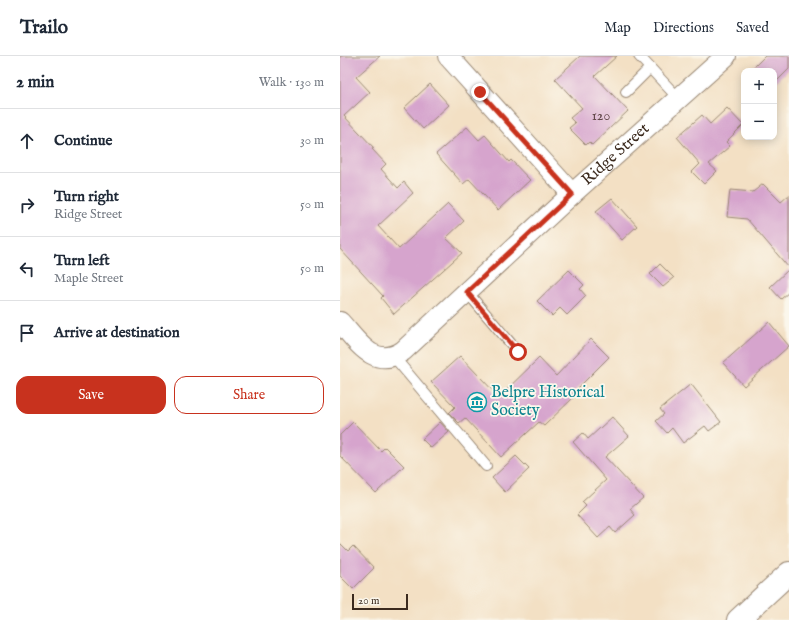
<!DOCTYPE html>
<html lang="en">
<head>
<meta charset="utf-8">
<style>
  :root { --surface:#fff; --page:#f2f2f3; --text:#1f2937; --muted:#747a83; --line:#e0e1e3; --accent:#c8321e }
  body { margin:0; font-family:"IM FELL English",serif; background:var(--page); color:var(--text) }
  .controls { position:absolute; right:12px; top:12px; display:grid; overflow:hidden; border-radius:8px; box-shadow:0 2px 10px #0003 }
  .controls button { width:36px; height:36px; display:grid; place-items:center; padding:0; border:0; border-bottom:1px solid var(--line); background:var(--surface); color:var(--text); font:20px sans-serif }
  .scale { position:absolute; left:12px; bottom:10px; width:56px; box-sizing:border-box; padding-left:4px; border:2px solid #3b2a1e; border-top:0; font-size:11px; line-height:14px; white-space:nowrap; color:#3b2a1e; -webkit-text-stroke:3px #fbf7ec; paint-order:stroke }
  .stop { position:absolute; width:12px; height:12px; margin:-9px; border:3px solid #c8321e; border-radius:50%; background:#fff }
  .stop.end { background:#c8321e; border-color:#fff; box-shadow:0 1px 4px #0008 }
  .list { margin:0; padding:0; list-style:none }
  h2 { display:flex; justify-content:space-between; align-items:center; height:52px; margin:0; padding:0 16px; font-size:17px }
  h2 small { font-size:13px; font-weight:400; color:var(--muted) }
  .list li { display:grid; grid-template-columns:26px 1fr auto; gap:12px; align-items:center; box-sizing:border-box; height:64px; padding:0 16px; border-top:1px solid var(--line) }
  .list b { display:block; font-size:15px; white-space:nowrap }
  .list p { margin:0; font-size:13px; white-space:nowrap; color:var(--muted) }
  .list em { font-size:13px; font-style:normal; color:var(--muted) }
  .actions { display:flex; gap:8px; padding:12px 16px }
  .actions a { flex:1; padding:9px 0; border:1px solid var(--accent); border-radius:12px; text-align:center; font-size:14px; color:var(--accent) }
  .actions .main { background:var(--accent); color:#fff }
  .icon { flex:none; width:22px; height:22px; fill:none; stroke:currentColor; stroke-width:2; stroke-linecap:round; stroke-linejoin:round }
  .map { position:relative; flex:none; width:449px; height:564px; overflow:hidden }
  header { display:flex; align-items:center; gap:24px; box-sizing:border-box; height:56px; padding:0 20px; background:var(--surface); border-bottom:1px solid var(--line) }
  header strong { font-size:19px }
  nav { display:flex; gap:22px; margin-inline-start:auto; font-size:14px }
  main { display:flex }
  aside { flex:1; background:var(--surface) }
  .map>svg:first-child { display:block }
  .building { fill:#d6a4cd }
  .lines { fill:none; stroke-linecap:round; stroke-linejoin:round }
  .service-casing { stroke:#978571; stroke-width:12 }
  .minor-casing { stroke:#978571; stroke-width:22 }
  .tertiary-casing { stroke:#978571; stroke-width:24 }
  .service { stroke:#fff; stroke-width:10 }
  .minor { stroke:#fff; stroke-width:20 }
  .tertiary { stroke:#fff; stroke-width:22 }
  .route { stroke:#c8321e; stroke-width:5 }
  .labels { text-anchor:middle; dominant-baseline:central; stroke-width:3.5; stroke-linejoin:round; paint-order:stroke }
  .number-label { font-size:14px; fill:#62484a }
  .street-label { font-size:16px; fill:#3b2a1e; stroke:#fbf7ec }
  .culture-label { font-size:16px; fill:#0d838f; stroke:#fbf7ec; text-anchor:start }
</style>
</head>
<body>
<header>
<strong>Trailo</strong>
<nav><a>Map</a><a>Directions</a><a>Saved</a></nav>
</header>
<main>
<aside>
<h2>2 min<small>Walk · 130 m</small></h2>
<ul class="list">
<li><svg class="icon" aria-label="ahead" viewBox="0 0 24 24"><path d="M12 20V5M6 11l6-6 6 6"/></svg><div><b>Continue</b></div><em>30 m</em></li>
<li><svg class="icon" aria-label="right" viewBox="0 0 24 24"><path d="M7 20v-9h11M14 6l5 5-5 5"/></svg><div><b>Turn right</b><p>Ridge Street</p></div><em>50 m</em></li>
<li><svg class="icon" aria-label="left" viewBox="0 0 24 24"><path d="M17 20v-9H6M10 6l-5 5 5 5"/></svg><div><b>Turn left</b><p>Maple Street</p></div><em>50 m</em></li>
<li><svg class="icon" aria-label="arrive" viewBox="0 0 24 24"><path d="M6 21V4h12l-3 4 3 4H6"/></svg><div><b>Arrive at destination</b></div></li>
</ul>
<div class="actions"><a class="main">Save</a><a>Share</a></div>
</aside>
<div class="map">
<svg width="449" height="564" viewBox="0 0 449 564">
  <rect width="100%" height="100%" fill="#fbf7ec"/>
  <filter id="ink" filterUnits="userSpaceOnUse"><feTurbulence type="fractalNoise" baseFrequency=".025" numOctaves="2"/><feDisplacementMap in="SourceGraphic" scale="8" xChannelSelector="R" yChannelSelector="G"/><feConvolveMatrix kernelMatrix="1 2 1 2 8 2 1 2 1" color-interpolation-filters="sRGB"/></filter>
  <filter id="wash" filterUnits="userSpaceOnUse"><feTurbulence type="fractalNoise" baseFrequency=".012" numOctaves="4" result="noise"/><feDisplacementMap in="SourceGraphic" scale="16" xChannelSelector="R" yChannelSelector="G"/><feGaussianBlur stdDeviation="0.9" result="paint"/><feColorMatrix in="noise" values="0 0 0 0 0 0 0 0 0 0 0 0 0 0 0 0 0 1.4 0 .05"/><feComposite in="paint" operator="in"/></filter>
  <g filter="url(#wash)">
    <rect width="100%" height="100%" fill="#f3e0c4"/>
    <g id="blocks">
      <g class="building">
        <path d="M0,0H40L16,21L30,36L4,60L34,92L32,93L46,108L41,113L58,132L64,126L73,137L38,170L59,193L108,148L124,165L106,182L122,197L54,258L41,242L43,240L0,193Z"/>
        <path d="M240,0H277L255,20L288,55L252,89L249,86L246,89L229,72L235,67L230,62L242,52L215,23Z"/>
        <path d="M425,0H449V13L434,28V15H410Z"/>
        <path d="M90,28L109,49L83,73L64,52Z"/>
        <path d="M387,52L403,69L386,86L390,90L369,108L377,115L364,128L352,116L360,108L337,81L362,59L370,68Z"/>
        <path d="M127,71L139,84L145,79L169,106L171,104L190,124L158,154L129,123L123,128L96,98Z"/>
        <path d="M423,128L441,146L449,139V212L407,163L387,161L390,134L413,136Z"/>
        <path d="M272,142L297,170L282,184L256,155Z"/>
        <path d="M320,208L334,222L323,231L310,218Z"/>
        <path d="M449,213V236L441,243L430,231Z"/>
        <path d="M229,214L244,229L240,233L246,240L227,259L220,252L212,260L197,245Z"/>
        <path d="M429,266L449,290L404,330L383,307Z"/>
        <path d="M251,283L269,301L233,337L235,340L204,370L199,366L161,401L125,362L119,367L109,357L115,351L91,326L120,300L159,341L199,302L216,320Z"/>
        <path d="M351,328L381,366L369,375L365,370L343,387L332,372L327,377L316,365L324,358L320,353Z"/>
        <path d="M272,361L289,380L265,401L303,442L290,453L295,459L275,477L270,471L258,482L237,459L246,450L242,446L266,424L233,386L243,377L248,383Z"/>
        <path d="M13,366L41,395L45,391L64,410L36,437L0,400V379Z"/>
        <path d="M100,366L109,376L91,392L82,383Z"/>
        <path d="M176,400L189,413L165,436L152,422Z"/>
        <path d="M0,487L8,495L13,490L34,512L13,533L0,520Z"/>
      </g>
    </g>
  </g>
  <g filter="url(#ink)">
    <use href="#blocks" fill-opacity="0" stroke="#978571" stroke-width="1"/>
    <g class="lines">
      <g class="service-casing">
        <g id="service">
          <path d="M299,0L339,43"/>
          <path d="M286,36L310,12"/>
          <path d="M127,236L178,296"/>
          <path d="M54,301L146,410"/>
        </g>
      </g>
      <g class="minor-casing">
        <g id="minor">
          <path d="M108,0L232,138"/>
          <path id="s1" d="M0,266C18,286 34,314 63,295L232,138L386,0"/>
        </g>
      </g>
      <g class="tertiary-casing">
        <path id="tertiary" d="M398,564L449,517"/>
      </g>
      <use href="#service" class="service"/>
      <use href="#minor" class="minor"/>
      <use href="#tertiary" class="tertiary"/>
    </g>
  </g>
  <g class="lines" filter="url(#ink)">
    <path class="route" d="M140,36L232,138L127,236L178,296"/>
  </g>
  <defs>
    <g id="museum-ring" transform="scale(1)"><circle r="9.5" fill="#fbf7ec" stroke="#0f9aa8" stroke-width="1.5"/><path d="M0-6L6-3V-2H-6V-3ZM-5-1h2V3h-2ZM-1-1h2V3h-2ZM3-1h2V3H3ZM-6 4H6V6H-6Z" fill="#0f9aa8"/></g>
  </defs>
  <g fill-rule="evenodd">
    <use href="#museum-ring" x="137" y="346"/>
  </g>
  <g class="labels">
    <g class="number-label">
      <text x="261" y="60">120</text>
    </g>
    <g class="street-label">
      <text stroke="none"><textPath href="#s1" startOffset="368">Ridge Street</textPath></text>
    </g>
    <g class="culture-label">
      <text x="151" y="337">Belpre Historical<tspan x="151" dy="18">Society</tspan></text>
    </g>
  </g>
</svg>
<div class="controls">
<button>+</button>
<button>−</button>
</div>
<div class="scale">20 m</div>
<div class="stop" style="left:178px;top:296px"></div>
<div class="stop end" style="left:140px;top:36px"></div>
</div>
</main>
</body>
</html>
